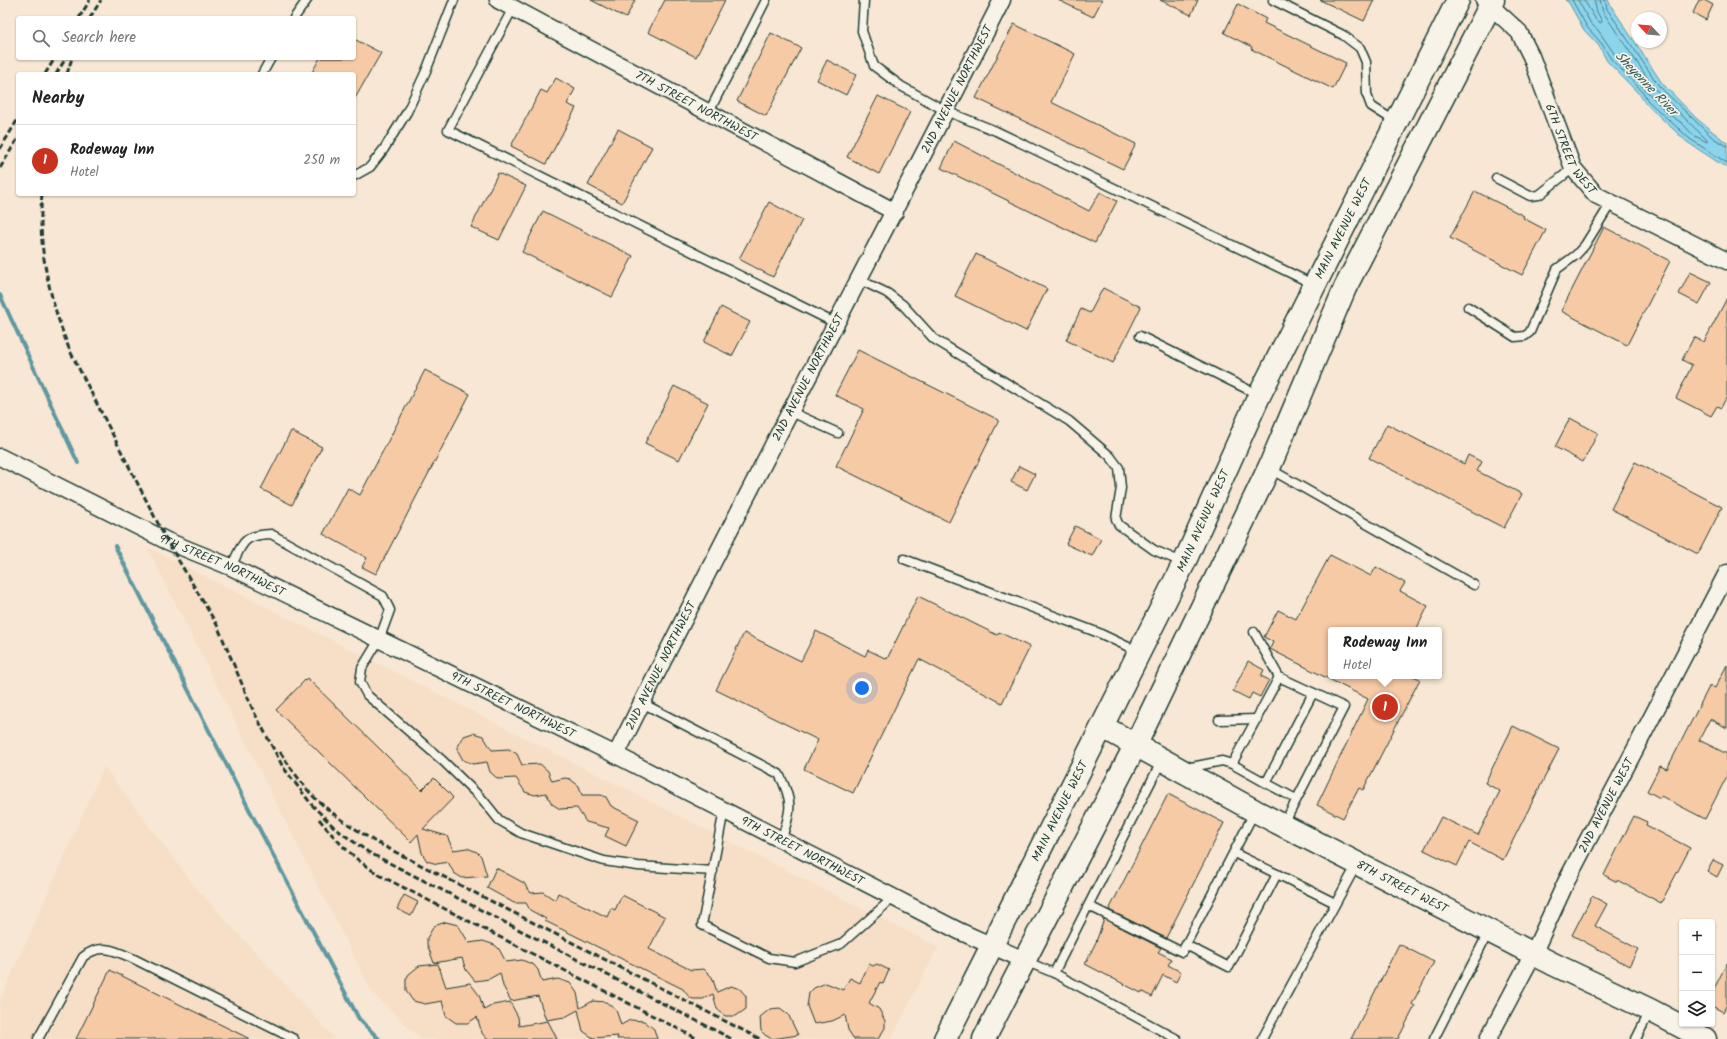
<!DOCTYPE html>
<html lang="en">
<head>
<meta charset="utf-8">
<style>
  :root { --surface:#fff; --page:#f6f6f6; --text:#222; --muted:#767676; --line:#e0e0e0; --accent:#c8321e }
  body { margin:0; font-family:Kalam,sans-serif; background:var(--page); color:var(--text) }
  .controls { position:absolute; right:12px; bottom:12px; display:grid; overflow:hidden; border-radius:4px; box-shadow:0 1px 3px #0004 }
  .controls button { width:36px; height:36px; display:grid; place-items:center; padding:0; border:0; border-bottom:1px solid var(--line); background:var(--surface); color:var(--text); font:20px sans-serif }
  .compass { position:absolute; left:1631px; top:12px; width:36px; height:36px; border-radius:50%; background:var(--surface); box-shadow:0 1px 3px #0004; rotate:296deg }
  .you { position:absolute; left:862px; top:688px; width:14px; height:14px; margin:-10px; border:3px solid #fff; border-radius:50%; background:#1a73e8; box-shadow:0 0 0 6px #1a73e833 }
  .badge { display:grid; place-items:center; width:26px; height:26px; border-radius:50%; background:var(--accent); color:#fff; font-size:13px; font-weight:700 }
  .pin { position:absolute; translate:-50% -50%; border:2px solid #fff; box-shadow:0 1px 4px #0006 }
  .popup { position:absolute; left:1328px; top:627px; width:114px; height:52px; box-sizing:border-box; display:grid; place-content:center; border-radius:4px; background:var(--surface); filter:drop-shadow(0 1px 3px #0005); font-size:13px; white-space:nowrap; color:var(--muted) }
  .popup b { font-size:15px; color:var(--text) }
  .popup::after { content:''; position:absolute; left:50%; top:100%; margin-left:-8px; border:8px solid transparent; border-top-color:var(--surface) }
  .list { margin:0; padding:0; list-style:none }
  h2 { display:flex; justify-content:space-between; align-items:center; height:52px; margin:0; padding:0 16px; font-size:17px }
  h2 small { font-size:13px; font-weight:400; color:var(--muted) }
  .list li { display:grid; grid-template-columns:26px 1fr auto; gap:12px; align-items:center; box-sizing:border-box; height:72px; padding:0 16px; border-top:1px solid var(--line) }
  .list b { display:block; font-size:15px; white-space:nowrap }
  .list p { margin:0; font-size:13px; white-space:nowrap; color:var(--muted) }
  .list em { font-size:13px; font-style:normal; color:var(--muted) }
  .icon { flex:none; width:22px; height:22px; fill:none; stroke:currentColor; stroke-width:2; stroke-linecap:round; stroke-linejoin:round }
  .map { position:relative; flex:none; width:1727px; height:1039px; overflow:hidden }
  .search { position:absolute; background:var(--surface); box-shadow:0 1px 3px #0004; left:16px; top:16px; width:340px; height:44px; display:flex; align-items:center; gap:10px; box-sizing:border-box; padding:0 14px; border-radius:4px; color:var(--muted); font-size:15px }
  .panel { position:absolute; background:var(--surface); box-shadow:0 1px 3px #0004; left:16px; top:72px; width:340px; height:124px; border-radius:4px }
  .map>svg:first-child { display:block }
  .built { fill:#f7dec6 }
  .water { fill:#8bd4ec; stroke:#6098a2 }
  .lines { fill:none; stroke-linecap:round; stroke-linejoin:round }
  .shore { stroke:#4a797e; stroke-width:1 }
  .stream { stroke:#6098a2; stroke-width:4 }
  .building { fill:#f7caa6; stroke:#1f3d34 }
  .lane-casing { stroke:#1f3d34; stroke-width:11 }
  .street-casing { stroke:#1f3d34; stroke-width:19 }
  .secondary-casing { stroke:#1f3d34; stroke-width:25 }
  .primary-casing { stroke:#1f3d34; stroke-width:25 }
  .lane { stroke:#f7f3e8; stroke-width:8 }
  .street { stroke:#f7f3e8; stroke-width:16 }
  .secondary { stroke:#f7f3e8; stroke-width:22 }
  .primary { stroke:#f7f3e8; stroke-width:22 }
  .rail { stroke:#1f3d34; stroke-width:3; stroke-dasharray:6 3; stroke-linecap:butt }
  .labels { text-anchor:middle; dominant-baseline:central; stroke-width:3.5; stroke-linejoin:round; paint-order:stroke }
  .street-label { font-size:12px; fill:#1f3d34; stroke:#f7f3e8 }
  .water-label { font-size:13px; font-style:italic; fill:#355b59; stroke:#f7f3e8 }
</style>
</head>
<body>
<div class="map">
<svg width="1727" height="1039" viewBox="0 0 1727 1039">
  <rect width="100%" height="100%" fill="#f7e7d4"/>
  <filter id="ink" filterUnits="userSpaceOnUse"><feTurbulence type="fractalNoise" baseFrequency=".025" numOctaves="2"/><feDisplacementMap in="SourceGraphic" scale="8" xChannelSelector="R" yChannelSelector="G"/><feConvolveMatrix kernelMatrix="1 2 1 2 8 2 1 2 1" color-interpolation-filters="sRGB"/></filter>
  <g filter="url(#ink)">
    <g class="built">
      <path d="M147,547L938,947L891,1039H421L372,992Z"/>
      <path d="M104,767L196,888L335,1039H0V1001Z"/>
    </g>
    <path class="water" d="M1565,0H1608L1611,6L1662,83L1697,119L1727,143V168L1687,142L1645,103L1640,95L1607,61L1599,46L1584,30L1569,3Z"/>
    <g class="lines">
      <g class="shore">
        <path d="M1572,0L1587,27L1602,44L1611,59L1643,92L1648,101L1690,139L1727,163"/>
        <path d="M1578,0L1591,24L1598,30L1622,65L1668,114L1682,123L1693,135L1707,142V140L1655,89L1603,12L1600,0"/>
        <path d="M1584,0L1596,20L1601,23L1602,21L1597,12L1594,0"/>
        <path d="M1605,0L1607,9L1659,86L1713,138L1727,146"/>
      </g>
      <g class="stream">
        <path d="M0,295L78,463"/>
        <path d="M115,546L250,811L359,1019L379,1039"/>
      </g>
    </g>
    <g class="building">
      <path d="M591,0H635L626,18Z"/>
      <path d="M665,0H725L696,57L648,32Z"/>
      <path d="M1058,0H1102L1093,17Z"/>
      <path d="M1160,0H1198L1191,15Z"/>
      <path d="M1320,0H1374L1364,21Z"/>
      <path d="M1699,0H1704L1713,5L1706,20L1693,13Z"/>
      <path d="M1238,4L1266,19L1264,23L1346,63L1333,89L1251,49L1252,47L1224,33Z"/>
      <path d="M1014,24L1075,54L1051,102L1136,144L1123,169L976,98Z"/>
      <path d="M771,33L801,48L766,116L737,101Z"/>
      <path d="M354,39L381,53L354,100V74H311L320,58H354Z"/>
      <path d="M827,60L856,75L846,95L817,80Z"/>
      <path d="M556,78L575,89L567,104L576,108L546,164L511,146L541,90L547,93Z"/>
      <path d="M878,96L910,112L879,174L847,157Z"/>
      <path d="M618,129L652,147L622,203L588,185Z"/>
      <path d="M954,141L1089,211L1100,192L1117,201L1095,243L941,168Z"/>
      <path d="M498,173L526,186L499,240L471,227Z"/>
      <path d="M1475,191L1524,216L1523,218L1546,230L1522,275L1450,238Z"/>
      <path d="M769,202L802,220L773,277L739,259Z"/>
      <path d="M543,211L633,256L612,297L522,252Z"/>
      <path d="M1604,227L1670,261L1627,345L1561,311Z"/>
      <path d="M976,254L1047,289L1026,331L955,296Z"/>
      <path d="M1690,272L1711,282L1699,304L1679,294Z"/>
      <path d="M1103,288L1141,307L1113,363L1066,340L1081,309L1090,313Z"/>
      <path d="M1727,298V396L1721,408L1717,406L1711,416L1676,398L1692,365L1682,360L1694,337L1704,342Z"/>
      <path d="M721,307L750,322L732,356L704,342Z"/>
      <path d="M858,350L999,420L949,522L836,466L864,409L835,395Z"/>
      <path d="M425,370L470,394L376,574L362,567L367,558L323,534L348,488L360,495Z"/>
      <path d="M674,386L708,403L679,460L645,443Z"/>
      <path d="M1570,418L1598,433L1583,462L1555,447Z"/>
      <path d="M1387,424L1464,464L1468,455L1482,462L1477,471L1522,494L1504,528L1369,458Z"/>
      <path d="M291,431L322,447L292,505L261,489Z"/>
      <path d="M1635,462L1722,507L1698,554L1611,509Z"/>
      <path d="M1019,466L1035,474L1027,490L1011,482Z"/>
      <path d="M1075,526L1101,539L1092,556L1066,544Z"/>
      <path d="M1330,555L1371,576L1376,567L1405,583L1400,591L1428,606L1416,630H1331V676H1413L1420,679L1363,790L1359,788L1343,818L1317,805L1368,699L1270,649L1273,642L1264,637L1278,610L1296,619Z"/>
      <path d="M918,596L997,635L999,632L1030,647L1002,703L919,659L853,793L804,769L818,740L716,690L744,633L801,661L816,631L865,656L868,650L887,659Z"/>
      <path d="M1248,661L1264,670L1261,676L1269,680L1260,697L1252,693L1249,699L1233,691Z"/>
      <path d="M1727,665V728L1710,719L1699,740L1727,754V776L1705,819L1661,796L1660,798L1647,791L1660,766L1667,769L1710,685L1715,688Z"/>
      <path d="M307,678L422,790L434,778L450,794L453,798L423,829L447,836L453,850L467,848L477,852L481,856L487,876L462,878L454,873L448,862L437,864L427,861L422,853L418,834L411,842L276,710Z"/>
      <path d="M1513,726L1559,749L1503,860L1469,842L1457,866L1424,850L1441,817L1478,835L1500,791L1485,783Z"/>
      <path d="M473,733L483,736L492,750L509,749L517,754L522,765L540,764L548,771L552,781L565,778L570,779L579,786L582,795H601L606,797L611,806L639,820L626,846L605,836L609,828L586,822L577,808L560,809L552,804L546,793L535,795L525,792L516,778L498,779L490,772L487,762L473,764L463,760L458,751V746L464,736Z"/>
      <path d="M1168,794L1224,823L1166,938L1109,910Z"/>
      <path d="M1634,816L1647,822L1646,825L1690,848L1661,903L1618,880L1617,882L1604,875Z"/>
      <path d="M1713,860L1723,865L1717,877L1707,871Z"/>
      <path d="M496,868L524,883L531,893L543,892L555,900L558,893L607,917L611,908L615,910L622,895L665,917L649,949L691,970L704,969L712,977L717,992L731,986L740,989L746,996V1009L736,1016H725L717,1009L713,994L703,999H693L689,997L683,989L545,921L546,919L530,910L526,903H514L487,888Z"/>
      <path d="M404,895L418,902L411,916L397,909Z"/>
      <path d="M1592,896L1607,904L1595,926L1638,949L1629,966L1572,935Z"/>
      <path d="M1104,919L1161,948L1158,952L1172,959L1168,965L1181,972L1176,982L1163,975L1152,997L1142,991L1141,993L1085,964L1096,942Z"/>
      <path d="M446,922L458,925L469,943L483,941L495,945L499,949L506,962L522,960L534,965L538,970L542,982L558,979L570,983L577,993L580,1008L593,1001L606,1002L616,1010L621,1025L630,1020L644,1021L654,1029L657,1039H617L618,1036L593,1038L583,1031L578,1010L565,1017L546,1020L538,996L511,1001L503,986L500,973L489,979L475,981L466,970L462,958L434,963L427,944V938L434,926Z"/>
      <path d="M1399,944L1434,962L1412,1004L1415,1006L1398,1039H1351Z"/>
      <path d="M1727,963V1004L1723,1012L1712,1006V993Z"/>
      <path d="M438,964L446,987L470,983L479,995L484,1010L493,1005L510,1002L518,1017L519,1026L548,1021L557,1039H487L482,1033L477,1017L468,1023H456L446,1016L442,1001L425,1004L413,1001L406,991V979L409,974L419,966Z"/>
      <path d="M869,964L873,966L877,964L889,970L883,984L880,982L869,1003L879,1009L885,1021V1028L878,1039H854L848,1030L845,1015L832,1021L814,1024L807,1006L809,993L814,988L826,983L843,990L850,978L860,983Z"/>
      <path d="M110,970L250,1039H76Z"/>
      <path d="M780,1008L788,1014L798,1035L772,1039L765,1035L761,1031L760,1017L770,1009Z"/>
    </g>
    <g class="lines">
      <g class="lane-casing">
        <g id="lane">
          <path d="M864,0L862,31L874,66L901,86L946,111L996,131L1315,285"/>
          <path d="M1273,0L1343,35L1360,48L1366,62L1367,95L1371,106L1396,122"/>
          <path d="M513,8L448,130L837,324"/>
          <path d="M294,18L307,0"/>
          <path d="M262,74L271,58"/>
          <path d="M709,112L766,0"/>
          <path d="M354,176L370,167L384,149L407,112L426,71L454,0"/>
          <path d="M1496,178L1530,196L1539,195L1573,168"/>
          <path d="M860,280L887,293L903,305L934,339L1069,421L1110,456L1119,468L1121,488L1116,519L1119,525L1154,550L1184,563"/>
          <path d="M1468,307L1515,337L1525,336L1530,332L1557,269L1576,255L1585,245L1611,203"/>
          <path d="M1140,336L1259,395"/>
          <path d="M791,412L838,433"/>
          <path d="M1270,469L1474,585"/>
          <path d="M904,559L1099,633L1139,652"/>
          <path d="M231,567C243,543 242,535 271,534L383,596L390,610L379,640L362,668L360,682L367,695L443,761L483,800L499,820L521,833L604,861L638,866L713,871"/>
          <path d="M1254,632L1279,677"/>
          <path d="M642,703L779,774C794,803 791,810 781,841"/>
          <path d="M1219,720L1257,719"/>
          <path d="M1232,764L1266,783L1313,693"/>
          <path d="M1186,768L1222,761L1232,764L1279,677L1344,707L1284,824"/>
          <path d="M1266,783L1296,799"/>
          <path d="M724,810L702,925L769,958L795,962L841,944L894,897"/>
          <path d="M1234,853L1277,874"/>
          <path d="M1089,906L1182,952L1255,811"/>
          <path d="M1186,945L1229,967L1277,874L1335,903"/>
          <path d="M1025,961L1054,973L1177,1039"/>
          <path d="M1054,973L1162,760"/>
          <path d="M38,1039L83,957C100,943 114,950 132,958L294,1039"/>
          <path d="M1262,1039L1357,864"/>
          <path d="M1434,1039L1489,931"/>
          <path d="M1636,1039L1650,1011"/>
        </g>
      </g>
      <g class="street-casing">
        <g id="street">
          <path id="s1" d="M498,0L895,212"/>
          <path id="s2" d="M1484,0L1519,32L1531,56L1573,168L1596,195L1727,261"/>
          <path id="s3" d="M0,457L167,541L231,567L616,755L959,931L1024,960"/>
          <path id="s4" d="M616,755C741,501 875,252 1002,0"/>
          <path id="s5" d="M1488,1039L1533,954L1567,880L1727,573"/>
        </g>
      </g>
      <g class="secondary-casing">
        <g id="secondary">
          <path id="s6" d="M1103,727L1255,811L1553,964L1650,1010L1705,1039"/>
        </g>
      </g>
      <g class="primary-casing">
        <g id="primary">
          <path id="s7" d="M945,1039L1184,563L1259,396L1458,0"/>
          <path d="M984,1039L1135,746L1269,468L1345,288L1493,0"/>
        </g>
      </g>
      <use href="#lane" class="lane"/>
      <use href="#street" class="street"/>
      <use href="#secondary" class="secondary"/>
      <use href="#primary" class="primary"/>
      <g class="rail">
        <path d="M79,18L90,0"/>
        <path d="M90,18L101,0"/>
        <path d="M45,74L55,58"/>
        <path d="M56,74L66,58"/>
        <path d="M67,74L72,58"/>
        <path d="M0,149L18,119"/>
        <path d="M0,168L18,138"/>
        <path d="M42,194C37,248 50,301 70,351L167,541L217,625L253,710L283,767L312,805L336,829L368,852L732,1039"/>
        <path d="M280,752C291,768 302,785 316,799C333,815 354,828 374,841L760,1039"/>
        <path d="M319,819C339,844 356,861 383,877L698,1039"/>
      </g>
    </g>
  </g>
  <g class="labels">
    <g class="street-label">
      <text stroke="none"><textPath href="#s4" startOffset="748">2ND AVENUE NORTHWEST</textPath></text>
      <text stroke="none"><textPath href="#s1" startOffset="225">7TH STREET NORTHWEST</textPath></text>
      <text stroke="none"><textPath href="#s2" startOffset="176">6TH STREET WEST</textPath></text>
      <text stroke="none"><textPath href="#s7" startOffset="903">MAIN AVENUE WEST</textPath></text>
      <text stroke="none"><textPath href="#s4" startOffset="424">2ND AVENUE NORTHWEST</textPath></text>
      <text stroke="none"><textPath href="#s7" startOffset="579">MAIN AVENUE WEST</textPath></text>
      <text stroke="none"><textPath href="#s3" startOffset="247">9TH STREET NORTHWEST</textPath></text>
      <text stroke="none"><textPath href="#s4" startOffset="100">2ND AVENUE NORTHWEST</textPath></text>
      <text stroke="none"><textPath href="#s3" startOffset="570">9TH STREET NORTHWEST</textPath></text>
      <text stroke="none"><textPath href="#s5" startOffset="262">2ND AVENUE WEST</textPath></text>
      <text stroke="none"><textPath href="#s7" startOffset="255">MAIN AVENUE WEST</textPath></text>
      <text stroke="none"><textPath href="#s3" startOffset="894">9TH STREET NORTHWEST</textPath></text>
      <text stroke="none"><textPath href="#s6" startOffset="339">8TH STREET WEST</textPath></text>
    </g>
    <g class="water-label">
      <text transform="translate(1646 84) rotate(46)">Sheyenne River</text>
    </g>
  </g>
</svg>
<div class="controls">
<button>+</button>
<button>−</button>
<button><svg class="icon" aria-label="layers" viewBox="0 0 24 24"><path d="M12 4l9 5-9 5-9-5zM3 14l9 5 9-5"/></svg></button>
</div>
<svg class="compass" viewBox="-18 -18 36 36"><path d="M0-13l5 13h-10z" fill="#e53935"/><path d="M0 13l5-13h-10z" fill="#767676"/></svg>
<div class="you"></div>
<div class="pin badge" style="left:1385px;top:707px">1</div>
<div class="popup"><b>Rodeway Inn</b>Hotel</div>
<div class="search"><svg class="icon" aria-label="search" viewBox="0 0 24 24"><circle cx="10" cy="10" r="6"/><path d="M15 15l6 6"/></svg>Search here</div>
<section class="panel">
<h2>Nearby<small></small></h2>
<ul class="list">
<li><span class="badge">1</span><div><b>Rodeway Inn</b><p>Hotel</p></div><em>250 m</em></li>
</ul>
</section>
</div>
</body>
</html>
